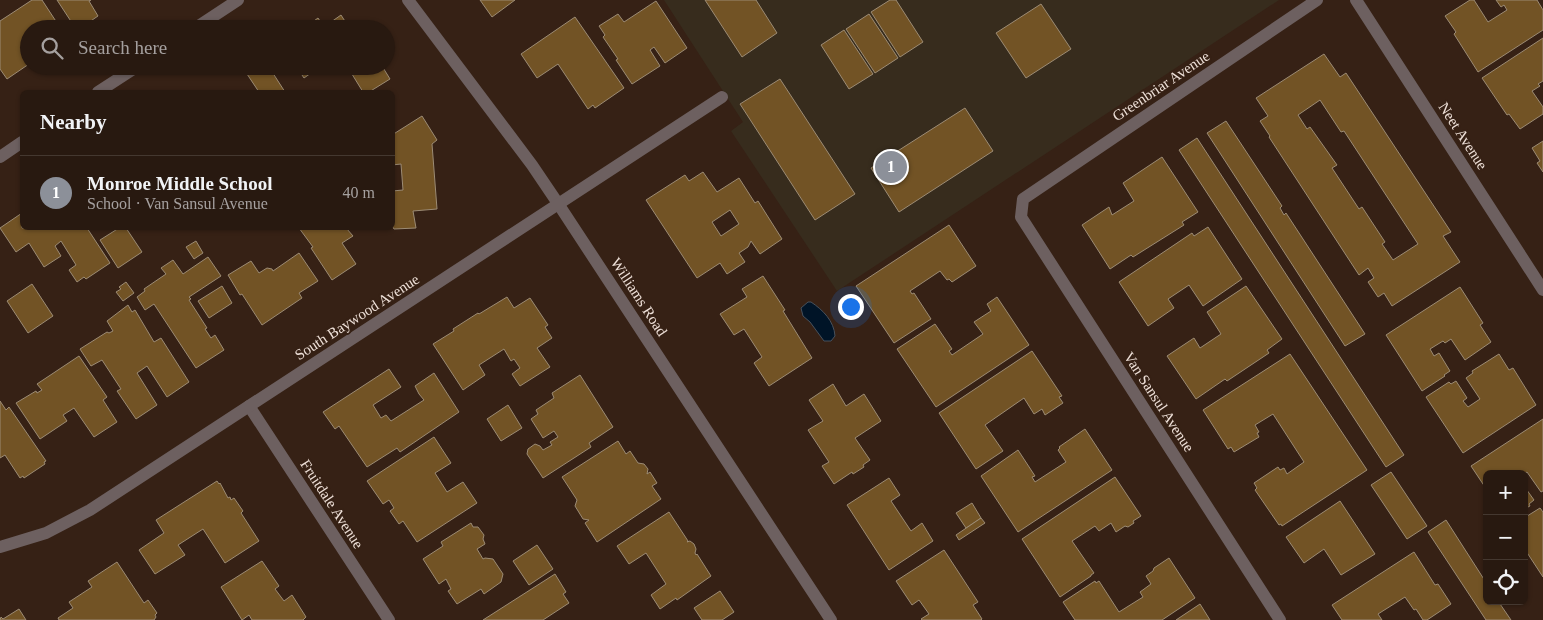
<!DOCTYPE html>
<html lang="en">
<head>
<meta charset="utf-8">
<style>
  :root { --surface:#281910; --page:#302219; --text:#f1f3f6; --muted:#a5a09f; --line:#443830; --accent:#8c9099 }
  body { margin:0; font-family:Georgia,serif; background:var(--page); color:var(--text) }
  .controls { position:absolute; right:15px; bottom:15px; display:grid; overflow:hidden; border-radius:8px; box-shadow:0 1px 4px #0004 }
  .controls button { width:45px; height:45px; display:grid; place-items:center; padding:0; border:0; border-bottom:1px solid var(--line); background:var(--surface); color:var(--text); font:25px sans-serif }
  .you { position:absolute; left:850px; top:306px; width:18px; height:18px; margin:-12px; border:4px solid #fff; border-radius:50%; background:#1a73e8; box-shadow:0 0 0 8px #1a73e833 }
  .badge { display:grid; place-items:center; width:32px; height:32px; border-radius:50%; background:var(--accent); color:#fff; font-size:16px; font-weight:700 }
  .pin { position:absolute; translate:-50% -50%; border:2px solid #fff; box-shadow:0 1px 5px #0006 }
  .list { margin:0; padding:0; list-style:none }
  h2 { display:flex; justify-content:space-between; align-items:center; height:65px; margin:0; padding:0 20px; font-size:21px }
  h2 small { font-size:16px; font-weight:400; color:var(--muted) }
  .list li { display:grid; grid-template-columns:32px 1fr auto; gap:15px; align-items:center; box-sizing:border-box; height:75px; padding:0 20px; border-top:1px solid var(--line) }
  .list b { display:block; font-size:19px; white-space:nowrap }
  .list p { margin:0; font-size:16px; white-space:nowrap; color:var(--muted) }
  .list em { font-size:16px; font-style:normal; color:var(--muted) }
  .icon { flex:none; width:28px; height:28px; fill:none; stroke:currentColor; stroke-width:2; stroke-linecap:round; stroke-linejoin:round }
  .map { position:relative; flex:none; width:1543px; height:620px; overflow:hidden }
  .search { position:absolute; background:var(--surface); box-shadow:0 1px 4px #0004; left:20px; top:20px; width:375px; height:55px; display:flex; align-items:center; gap:12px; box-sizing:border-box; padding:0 18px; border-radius:28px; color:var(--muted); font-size:19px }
  .panel { position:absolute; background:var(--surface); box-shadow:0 1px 4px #0004; left:20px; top:90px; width:375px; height:140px; border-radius:8px }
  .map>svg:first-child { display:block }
  .education { fill:#372c1d }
  .water { fill:#001427; stroke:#47515c }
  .building { fill:#725325; stroke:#9c8b74; fill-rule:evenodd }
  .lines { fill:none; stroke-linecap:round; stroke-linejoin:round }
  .minor { stroke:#6d6060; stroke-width:12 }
  .labels { text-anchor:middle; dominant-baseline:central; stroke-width:4; stroke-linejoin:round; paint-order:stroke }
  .street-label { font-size:15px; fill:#eee0d8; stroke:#362115 }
</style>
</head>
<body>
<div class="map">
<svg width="1543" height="620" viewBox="0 0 1543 620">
  <rect width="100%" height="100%" fill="#362115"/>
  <path class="education" d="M664,0H1279L837,291L731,131L743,122Z"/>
  <path class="water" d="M808,302H811C823,310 834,321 835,336L831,341H824L810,322L803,316L801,308Z"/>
  <g class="building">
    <path d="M32,0H42L61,29H29V47L21,52L29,64L7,79L0,69V21Z"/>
    <path d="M57,0H91L89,1L98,16L79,29H76Z"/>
    <path d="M480,0H515L492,17Z"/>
    <path d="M705,0H756L777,33L742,57Z"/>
    <path d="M890,0H896L923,42L900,57L871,12Z"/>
    <path d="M1470,0H1474L1488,22L1507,10L1504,5L1501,7L1496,0H1537L1543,10V30L1478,72L1454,34L1456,32L1445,16Z"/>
    <path d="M656,1L687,48L665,63L654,47L650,50L660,66L632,84L616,60L618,59L603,37L605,35L599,26L618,14L624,22Z"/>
    <path d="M1041,4L1071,49L1026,78L996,33Z"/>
    <path d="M869,14L898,58L875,73L846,29Z"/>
    <path d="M341,15L350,29H303L318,18L324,27Z"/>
    <path d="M575,17L624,88L595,108L593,105L588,109L558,64L537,78L521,54Z"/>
    <path d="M844,30L873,74L849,89L821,45Z"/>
    <path d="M1543,38V81L1538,84L1540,86L1532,91L1543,107V114L1520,129L1509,114L1507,115L1482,78Z"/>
    <path d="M1324,54L1340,77L1346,73L1451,232L1443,236L1460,262L1392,306L1384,293L1378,297L1368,282L1374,278L1368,268L1359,275L1269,137L1270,136L1260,121L1268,116L1256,98ZM1320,100L1341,132L1344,131L1418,244L1393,260L1382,244L1385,242L1362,207L1359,209L1332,168L1337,165L1310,127L1307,129L1298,115Z"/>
    <path d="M252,66H271L269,67L285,92H259L245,71Z"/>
    <path d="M296,66H321L304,78Z"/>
    <path d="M347,66H382L390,79L369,92H363Z"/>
    <path d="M780,79L855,194L815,220L740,104Z"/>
    <path d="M965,108L993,151L899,212L871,168Z"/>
    <path d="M422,116L437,140L432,144L437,209L413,211L416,228L394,229L392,226V191L403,190L401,164L392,165V135Z"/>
    <path d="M1226,121L1282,206L1280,208L1284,215L1286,213L1365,334L1345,346L1207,133Z"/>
    <path d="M1197,138L1404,455L1386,467L1179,150Z"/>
    <path d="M1543,141V172L1537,163L1540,161L1532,148Z"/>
    <path d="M1162,157L1198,212L1182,222L1184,225L1133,257L1131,255L1110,269L1082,225L1109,207L1112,215L1134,201L1123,183Z"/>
    <path d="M703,172L717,192L739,178L755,203L758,201L782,239L760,254L751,241L748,247L739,253L745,262L727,274L720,263L697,278L646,200L685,175L689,181ZM730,210L739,224L721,236L712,222Z"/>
    <path d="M22,213V228H87L110,263L86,279L84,277L77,282L69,270L76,265L61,241L55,246L61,256L44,267L29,243L16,252L0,228Z"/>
    <path d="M949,225L976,266L952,282L949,279L947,280L940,271L910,291L912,294L914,293L931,319L894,343L856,286Z"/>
    <path d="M1208,227L1242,279L1203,306L1189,285L1168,299L1174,308L1148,326L1119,282L1192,233L1194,236Z"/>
    <path d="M119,228H126L142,252L118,268L100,240Z"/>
    <path d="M299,228H349L347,229L353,236L342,243L356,264L332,280L311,248L313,247Z"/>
    <path d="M196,241L203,253L194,259L186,247Z"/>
    <path d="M299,253L318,281L299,293L302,298L262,325L242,294L240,295L228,275L251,261L259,273L267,268L272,269L273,271Z"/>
    <path d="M208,257L221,276L189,297L191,299L189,300L207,328L205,329L211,338L215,335L224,350L196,368L154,304L145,310L137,297L145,291L144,289L166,274L161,268L173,260L183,274Z"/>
    <path d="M763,276L785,310L783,311L812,358L769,386L754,363L762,357L744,329L734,335L720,314L747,297L742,289Z"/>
    <path d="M126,282L134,293L123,301L116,292L121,289L119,287Z"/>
    <path d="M32,284L53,316L28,333L7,301Z"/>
    <path d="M222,286L232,303L209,318L198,301Z"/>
    <path d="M1246,286L1282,339L1267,350L1269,353L1227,381L1225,379L1196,399L1167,356L1194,338L1200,348L1221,334L1207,312Z"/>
    <path d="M1460,287L1483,323L1480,325L1491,342L1465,360L1451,339L1445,343L1443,341L1430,349L1434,356L1439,353L1450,371L1444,375L1445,376L1422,391L1386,335Z"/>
    <path d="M507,297L514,308L530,298L548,325L545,327L552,338L537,348L550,367L520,386L512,374L520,368L514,359L511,361L504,349L479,365L485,375L463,390L433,344L454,331L453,329L478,313L479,314Z"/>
    <path d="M997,297L1029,345L936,407L897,349L935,324L952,349L949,351L952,355L983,334L974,322L991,311L987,304Z"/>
    <path d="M128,305L132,312L135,310L154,342L161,338L189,382L167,397L147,366L137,373L157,405L136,419L117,391L121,389L102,360L91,366L80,349L107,332L109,333L113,331L107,321Z"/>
    <path d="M1032,351L1062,396L1059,397L1063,403L1045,415L1042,409L1034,414L1024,398L985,425L1003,451L976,469L939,413Z"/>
    <path d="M1290,354L1367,470L1282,526L1281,524L1279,525L1255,490L1257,488L1254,483L1278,467L1280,470L1284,468L1287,474L1304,462L1273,414L1255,425L1259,432L1257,433L1259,437L1234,452L1231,447L1228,449L1203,410Z"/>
    <path d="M1499,354L1509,370L1513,368L1536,405L1463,453L1426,397L1449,382L1451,384L1456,381L1467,398L1463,401L1468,407L1480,399L1466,378L1473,373L1472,371Z"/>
    <path d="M79,356L107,397L103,400L117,422L94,437L74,408L63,415L67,421L40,439L16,403L36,391L37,393L42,390L37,384Z"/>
    <path d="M389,369L401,387L373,405L381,418L386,415L391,421L424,400L419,394L415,386L434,373L459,412L400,452L397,448L367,467L339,426L335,429L323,412Z"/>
    <path d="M580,375L613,427L589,443L591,447L543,478L527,454L528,449L535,444L540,446L543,450L552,445L550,442L558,437L554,431L543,438L531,419L538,414L536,410L554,398L552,393Z"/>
    <path d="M833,384L846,406L864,394L881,421L855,438L870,460L863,465L864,467L853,474L852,472L834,484L822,466L829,462L808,430L823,421L809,400Z"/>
    <path d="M0,401L6,410L9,407L46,461L44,462L45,464L24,478L23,476L20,478L5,455L0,458Z"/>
    <path d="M508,405L522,428L501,441L487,419Z"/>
    <path d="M1543,419V491L1541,492L1527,472L1524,474H1487V490L1471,466Z"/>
    <path d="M1085,429L1112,470L1018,532L981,476L1018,450L1035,476L1032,477L1035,482L1066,462L1058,450L1060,448L1059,447Z"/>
    <path d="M434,437L451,463L435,473L447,492L463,482L477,503L417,542L403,521L399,524L390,511L394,508L389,500L383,504L367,481Z"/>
    <path d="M618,441L626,454L630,451L638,463L644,464L648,469L647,474L650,472L657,483L652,486L661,499L597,542L585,523L589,520L583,519L575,506L577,500L562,477Z"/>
    <path d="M1391,472L1427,526L1407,539L1371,485Z"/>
    <path d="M1115,477L1141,516L1133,521L1134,523L1128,527L1125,526L1116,532L1111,523L1099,531L1095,526L1072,541L1094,573L1091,575V576L1060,597L1022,539Z"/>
    <path d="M889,478L900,495L891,501L911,531L922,523L933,541L889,570L847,505Z"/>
    <path d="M217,481L219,484L220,483L228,498L230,497L231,500L234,498L243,511L241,513L259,541L225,563L203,529L178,545L185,555L155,574L139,550L164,533L156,520Z"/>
    <path d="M1524,486L1534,500L1529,504L1530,506L1524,509Z"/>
    <path d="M1340,501L1375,554L1341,575L1324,549L1304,563L1286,537Z"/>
    <path d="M972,503L981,518L966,528L956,513Z"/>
    <path d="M1540,508L1543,512V577L1524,548V518Z"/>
    <path d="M669,512L688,541L687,542L690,541L694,544L696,549L695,553L696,555L697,554L711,576L677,600L676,598L660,609L651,595L666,584L646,553L629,564L617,546Z"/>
    <path d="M981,518L985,523L959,540L956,535Z"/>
    <path d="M1446,520L1487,584V601H1498L1511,620H1486L1428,532Z"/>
    <path d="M471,523L473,527H478L484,535L483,539L485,544L477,549L483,559L485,558L493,559L503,574L501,582L484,594L481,589L457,604L448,591L451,589L446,579L439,584L423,559L443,546L441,542Z"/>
    <path d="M537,545L553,569L529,585L513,561Z"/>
    <path d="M944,550L978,602L973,605L982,619L981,620H922L921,619L929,614L919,600L912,605L896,581Z"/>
    <path d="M1414,552L1435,585L1438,584L1451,604L1427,620H1423L1416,609L1414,610L1405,597L1378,614L1382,620H1342L1332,605Z"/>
    <path d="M1169,558L1195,598L1162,620H1075L1063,602L1095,581L1096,583L1099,581L1119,612L1143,597L1140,592L1151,584L1146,576L1153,571L1154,568Z"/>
    <path d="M262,561L279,586L275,589L284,601L292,595L306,617L303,620H252L249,615L242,620L221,587Z"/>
    <path d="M117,562L144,603L148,600L157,613L155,615L156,617L154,620H59L58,618L73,608L69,602L92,587L88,581Z"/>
    <path d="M555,574L566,592L563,594L569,603L543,620H483Z"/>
    <path d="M720,591L734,612L722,620H702L694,608Z"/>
    <path d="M1200,604L1210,620H1176Z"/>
    <path d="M19,609L26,620H0L1,617L3,619Z"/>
  </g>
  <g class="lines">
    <g class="minor">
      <path d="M408,0L532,165L559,205L831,620"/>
      <path d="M1356,0L1543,290"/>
      <path d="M194,29L238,0"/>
      <path d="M98,92L138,66"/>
      <path d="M0,157L22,142"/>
      <path d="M249,406L389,620"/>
      <path d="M0,547L46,533L90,510L722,97"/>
      <path d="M1280,620L1021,217L1023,199L1317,0"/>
    </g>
  </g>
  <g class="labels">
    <g class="street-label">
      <text transform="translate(1161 86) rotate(-34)">Greenbriar Avenue</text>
      <text transform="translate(1463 136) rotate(57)">Neet Avenue</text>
      <text transform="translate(639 297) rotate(57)">Williams Road</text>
      <text transform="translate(357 317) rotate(-33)">South Baywood Avenue</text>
      <text transform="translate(1159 402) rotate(57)">Van Sansul Avenue</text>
      <text transform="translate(332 504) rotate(57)">Fruitdale Avenue</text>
    </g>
  </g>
</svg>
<div class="controls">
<button>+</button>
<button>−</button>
<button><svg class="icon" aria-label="locate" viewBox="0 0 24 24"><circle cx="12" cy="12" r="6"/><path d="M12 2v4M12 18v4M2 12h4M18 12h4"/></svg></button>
</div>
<div class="you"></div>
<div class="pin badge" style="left:891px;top:167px">1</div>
<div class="search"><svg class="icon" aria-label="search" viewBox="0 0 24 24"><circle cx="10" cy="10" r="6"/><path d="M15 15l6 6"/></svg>Search here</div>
<section class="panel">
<h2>Nearby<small></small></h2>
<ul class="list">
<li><span class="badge">1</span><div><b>Monroe Middle School</b><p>School · Van Sansul Avenue</p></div><em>40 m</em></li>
</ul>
</section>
</div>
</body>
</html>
